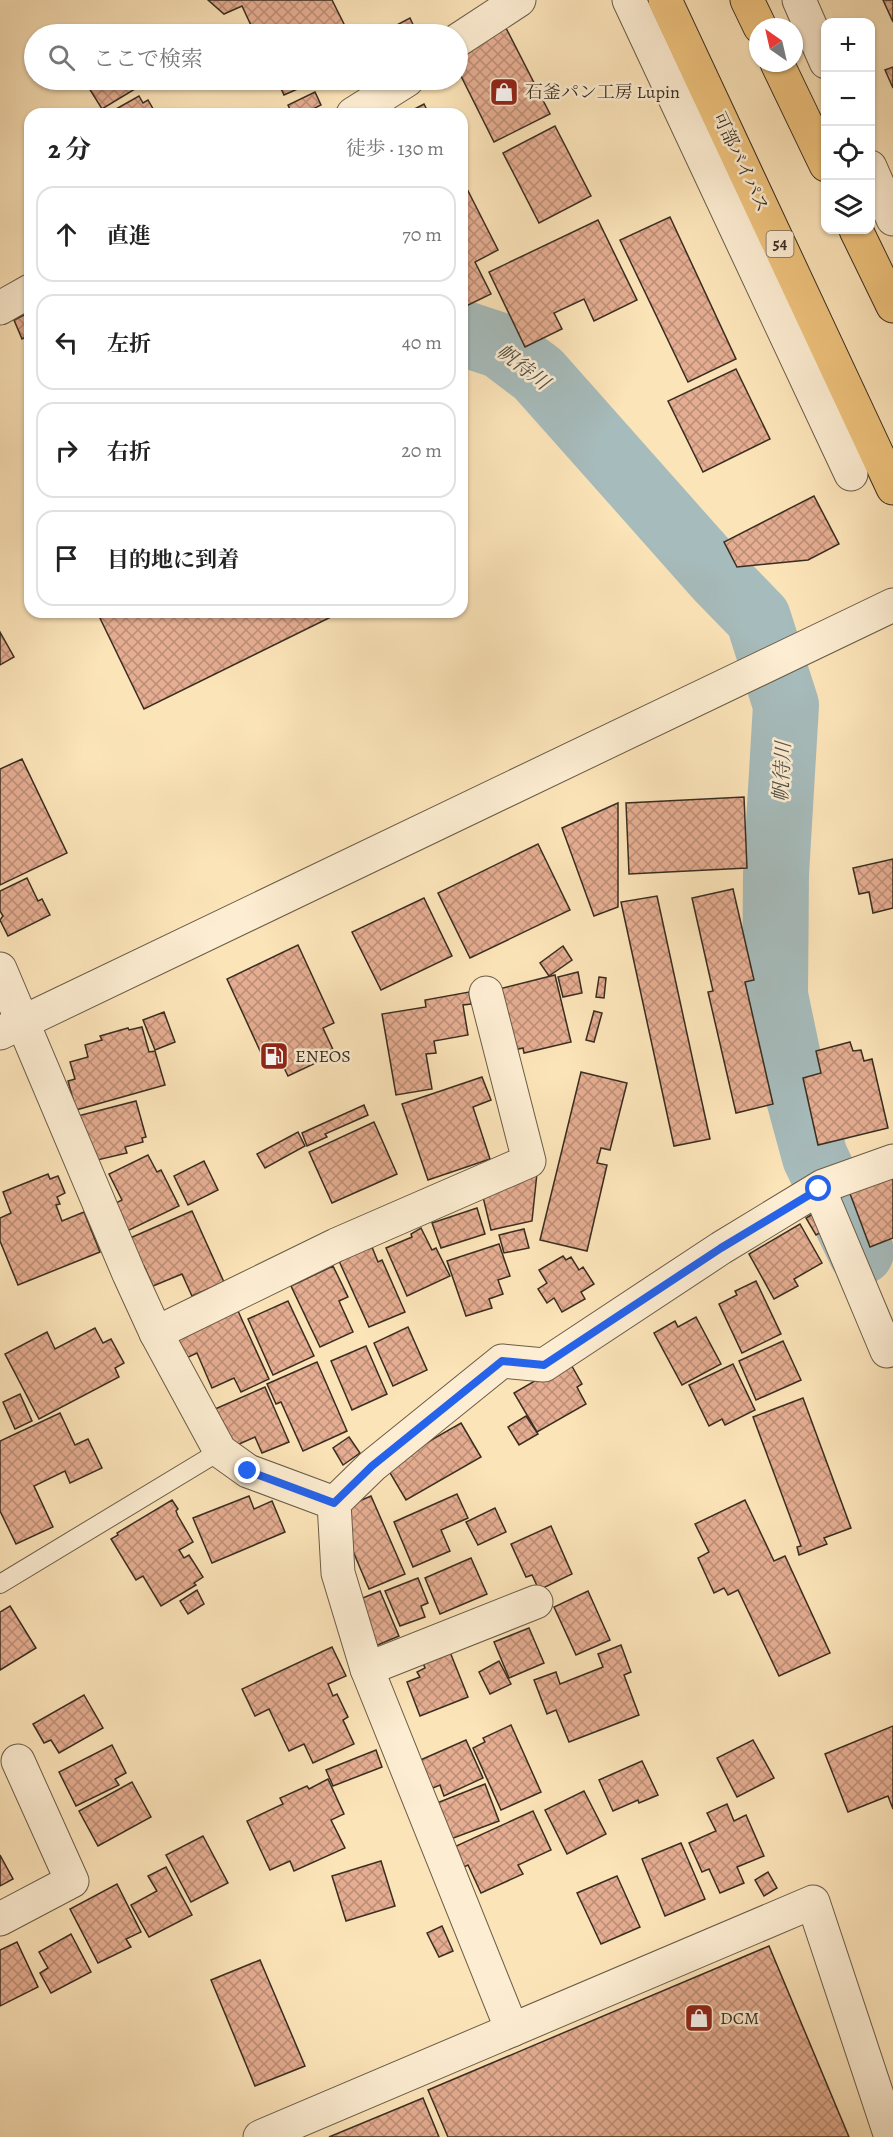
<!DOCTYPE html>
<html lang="ja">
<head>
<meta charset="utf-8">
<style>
  :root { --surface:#fff; --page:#f2f2f2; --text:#222; --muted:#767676; --line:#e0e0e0 }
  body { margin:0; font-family:Alegreya,"Noto Serif JP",serif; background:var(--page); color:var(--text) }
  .controls { position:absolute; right:18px; top:18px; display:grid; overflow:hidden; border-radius:12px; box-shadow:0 2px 4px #0004 }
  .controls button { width:54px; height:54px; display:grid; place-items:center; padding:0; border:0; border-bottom:2px solid var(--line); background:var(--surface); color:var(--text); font:30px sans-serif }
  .compass { position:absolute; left:749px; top:18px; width:54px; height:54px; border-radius:50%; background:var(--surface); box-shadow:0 2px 4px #0004; rotate:326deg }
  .stop { position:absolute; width:18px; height:18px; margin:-14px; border:4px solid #2563eb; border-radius:50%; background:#fff }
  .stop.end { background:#2563eb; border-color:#fff; box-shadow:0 2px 6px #0008 }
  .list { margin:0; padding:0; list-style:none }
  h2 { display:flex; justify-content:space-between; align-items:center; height:78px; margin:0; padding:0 24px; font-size:26px }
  h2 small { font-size:20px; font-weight:400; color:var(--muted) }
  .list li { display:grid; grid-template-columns:39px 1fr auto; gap:18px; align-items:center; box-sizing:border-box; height:96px; margin:0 12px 12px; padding:0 12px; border:2px solid var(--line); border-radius:18px }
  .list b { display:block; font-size:22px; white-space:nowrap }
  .list em { font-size:20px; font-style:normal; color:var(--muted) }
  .icon { flex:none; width:33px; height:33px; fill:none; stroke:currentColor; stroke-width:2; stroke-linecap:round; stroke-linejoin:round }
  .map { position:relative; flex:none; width:893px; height:2137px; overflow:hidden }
  .search { position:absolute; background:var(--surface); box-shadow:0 2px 4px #0004; left:24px; top:24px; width:444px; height:66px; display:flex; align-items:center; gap:15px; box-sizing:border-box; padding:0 21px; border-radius:33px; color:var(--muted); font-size:22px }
  .panel { position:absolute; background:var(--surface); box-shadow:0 2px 4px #0004; left:24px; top:108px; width:444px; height:510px; border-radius:18px }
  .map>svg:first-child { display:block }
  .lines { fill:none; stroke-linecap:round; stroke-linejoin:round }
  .river { stroke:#a6bbbb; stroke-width:66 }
  .building { fill:url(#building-cross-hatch); stroke:#392e21; stroke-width:1.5 }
  .service-casing { stroke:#6a5c47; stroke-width:20 }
  .minor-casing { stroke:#6a5c47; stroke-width:35 }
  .tertiary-casing { stroke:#6a5c47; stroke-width:35 }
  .trunk-casing { stroke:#392e21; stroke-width:35 }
  .service { stroke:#fdedd2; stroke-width:18 }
  .minor { stroke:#fdedd2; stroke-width:33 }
  .tertiary { stroke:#fdedd2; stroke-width:33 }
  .trunk { stroke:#eec27c; stroke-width:33 }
  .route { stroke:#2563eb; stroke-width:8 }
  .labels { text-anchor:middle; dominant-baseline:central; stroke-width:5; stroke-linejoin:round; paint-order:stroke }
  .shield { fill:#fdedd2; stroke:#746756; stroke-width:1.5 }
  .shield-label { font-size:16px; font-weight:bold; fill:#392e21 }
  .poi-label { font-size:18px; fill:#392e21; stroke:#fdedd2; text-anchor:start }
  .street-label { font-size:18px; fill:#392e21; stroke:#fdedd2 }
  .water-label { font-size:20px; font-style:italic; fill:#545148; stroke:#fdedd2 }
</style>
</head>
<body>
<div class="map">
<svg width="893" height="2137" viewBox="0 0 893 2137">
  <defs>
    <pattern id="building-cross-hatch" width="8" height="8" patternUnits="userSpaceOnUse" patternTransform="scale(1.5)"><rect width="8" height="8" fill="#e5ad91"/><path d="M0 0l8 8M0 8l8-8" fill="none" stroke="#bb8d76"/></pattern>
  </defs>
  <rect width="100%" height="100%" fill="#fce4b9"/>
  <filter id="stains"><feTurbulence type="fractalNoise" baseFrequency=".00333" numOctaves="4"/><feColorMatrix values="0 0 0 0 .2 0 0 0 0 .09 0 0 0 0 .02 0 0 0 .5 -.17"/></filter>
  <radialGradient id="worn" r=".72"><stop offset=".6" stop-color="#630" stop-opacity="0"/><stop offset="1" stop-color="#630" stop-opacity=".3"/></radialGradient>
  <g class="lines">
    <path class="river" d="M462,333L501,346L538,374L720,579L758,618L786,705L776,874L775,995L789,1062L815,1157L861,1252"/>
  </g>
  <g class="building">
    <path d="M208,0H332L349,34H255L242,6L224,14Z"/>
    <path d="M883,0H893V22Z"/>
    <path d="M410,18L416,31L408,34H391L389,29Z"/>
    <path d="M506,28L550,114L494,142L458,70V53Z"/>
    <path d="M893,67V88L885,70Z"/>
    <path d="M84,80H130L135,89L102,109Z"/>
    <path d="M277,80H318L284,95Z"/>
    <path d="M315,92L321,105L303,114H292L288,105Z"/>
    <path d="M139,96L143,103L148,100L156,114H107Z"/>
    <path d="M424,104L429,114H405Z"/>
    <path d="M555,126L591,196L539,223L503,153Z"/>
    <path d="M462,179L498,250L475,262L491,294L462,308Z"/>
    <path d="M670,217L736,359L688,382L620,240Z"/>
    <path d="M598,220L637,300L594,321L584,299L554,313L562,329L525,347L489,272Z"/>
    <path d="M30,312V335L22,339L14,320Z"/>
    <path d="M736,369L770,439L703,472L668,401Z"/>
    <path d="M814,496L839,544L808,560L737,567L724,542Z"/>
    <path d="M97,612H341L144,709Z"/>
    <path d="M0,632L14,657L0,665Z"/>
    <path d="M22,759L67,853L0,885V769Z"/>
    <path d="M744,797L747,868L629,874L626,803Z"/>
    <path d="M618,803V907L594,916L562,828Z"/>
    <path d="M538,844L570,910L470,958L438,893Z"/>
    <path d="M893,859V908L873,913L869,892L859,894L853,868Z"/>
    <path d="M27,878L38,901L42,899L50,915L8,936L0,920L3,916L0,911V891Z"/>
    <path d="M733,889L754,980L745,982L773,1104L736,1113L708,992L713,991L692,898Z"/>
    <path d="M657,896L710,1139L674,1146L621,902Z"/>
    <path d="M424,898L452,956L381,990L352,932Z"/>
    <path d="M298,945L334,1023L323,1028L335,1054L288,1076L274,1047L261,1053L227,979Z"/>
    <path d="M563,946L572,960L549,976L540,963Z"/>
    <path d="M578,972L582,993L563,997L558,977Z"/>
    <path d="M555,975L571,1042L524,1053L523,1048L510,1051L495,990Z"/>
    <path d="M599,977L606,978L604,998L596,997Z"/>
    <path d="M469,992L471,1004L463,1005L468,1035L434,1041L436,1053L426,1054L432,1089L396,1095L382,1014L426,1007L425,1000Z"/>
    <path d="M594,1011L602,1013L594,1042L586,1040Z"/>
    <path d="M164,1012L175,1042L155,1050L143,1020Z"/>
    <path d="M142,1027L149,1052L155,1051L165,1085L76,1110L68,1081L75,1079L70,1062L88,1057L85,1045L102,1040L100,1036L128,1028L129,1030Z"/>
    <path d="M850,1042L853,1051L861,1050L864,1061L872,1059L888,1128L818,1145L803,1078L821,1073L816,1051Z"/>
    <path d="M581,1072L627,1083L610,1150L601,1148L597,1163L607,1165L587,1251L540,1240Z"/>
    <path d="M482,1077L491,1100L473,1107L490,1159L428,1180L402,1104Z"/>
    <path d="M136,1101L146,1137L142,1138L143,1142L125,1147L127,1153L89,1162L70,1118Z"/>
    <path d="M364,1105L368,1115L325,1134L327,1137L307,1146L302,1133Z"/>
    <path d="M374,1122L397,1174L332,1203L309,1152Z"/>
    <path d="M298,1132L305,1146L265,1168L257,1154Z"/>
    <path d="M148,1155L157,1172L161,1170L179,1206L125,1232L112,1205L122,1200L109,1174Z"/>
    <path d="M204,1161L218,1190L188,1205L174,1176Z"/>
    <path d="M537,1173L532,1221L491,1230L483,1197Z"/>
    <path d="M48,1174L50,1179L58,1176L65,1193L57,1197L60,1204L56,1205L62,1221L84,1212L100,1252L18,1285L0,1241V1218L11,1213L3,1192Z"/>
    <path d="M893,1174V1238L870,1247L849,1191Z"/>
    <path d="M477,1208L485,1234L441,1248L432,1223Z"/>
    <path d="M192,1211L224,1282L192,1296L182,1274L153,1286L144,1266L134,1271L121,1242Z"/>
    <path d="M818,1211L827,1229L816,1235L806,1218Z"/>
    <path d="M800,1224L822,1263L794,1279L798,1286L774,1299L749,1254Z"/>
    <path d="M421,1228L432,1250L436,1248L450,1276L407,1296L386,1248L412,1237L411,1234Z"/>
    <path d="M524,1229L529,1248L504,1253L499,1235Z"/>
    <path d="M499,1244L510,1276L498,1280L503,1294L489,1299L492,1308L466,1316L447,1261Z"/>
    <path d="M372,1247L378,1262L382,1260L405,1312L369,1327L339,1261Z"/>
    <path d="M563,1256L566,1260L571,1257L579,1270L583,1267L594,1284L581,1292L585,1299L562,1312L554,1298L547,1303L538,1289L547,1283L539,1270Z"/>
    <path d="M333,1266L348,1297L339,1301L353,1332L320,1347L291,1286Z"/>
    <path d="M756,1281L781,1334L742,1353L719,1304L737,1295L735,1291Z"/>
    <path d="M288,1301L314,1356L273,1375L248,1319Z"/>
    <path d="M238,1311L269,1379L241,1392L234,1378L212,1388L197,1353L182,1360L173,1340Z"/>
    <path d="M696,1317L721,1364L682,1385L654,1333L675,1321L678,1327Z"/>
    <path d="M408,1327L427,1370L393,1386L374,1343Z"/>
    <path d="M95,1328L103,1343L111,1339L124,1363L115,1368L119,1377L39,1419L5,1354L47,1332L55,1349Z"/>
    <path d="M783,1341L801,1380L756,1400L739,1361Z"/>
    <path d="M366,1346L387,1394L352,1410L331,1361Z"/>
    <path d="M569,1361L582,1384L577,1387L586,1404L537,1432L514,1393Z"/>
    <path d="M317,1362L347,1431L303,1451L281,1402L276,1404L267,1384Z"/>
    <path d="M733,1364L755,1410L725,1425L722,1419L709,1426L689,1385Z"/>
    <path d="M265,1387L289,1442L262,1453L255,1437L230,1448L213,1410Z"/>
    <path d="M20,1394L32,1421L15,1429L3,1402Z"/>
    <path d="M803,1398L851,1528L824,1538L827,1544L799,1555L797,1547L801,1546L753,1417Z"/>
    <path d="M60,1413L75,1445L88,1439L102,1468L70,1483L65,1471L34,1486L53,1527L16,1544L0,1511V1441Z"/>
    <path d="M526,1416L538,1434L519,1445L508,1427Z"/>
    <path d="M461,1423L481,1457L406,1500L386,1466Z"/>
    <path d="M349,1437L360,1453L343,1465L333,1448Z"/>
    <path d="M457,1494L468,1518L441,1530L450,1551L413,1567L394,1522Z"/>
    <path d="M249,1496L254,1509L272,1501L285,1532L212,1563L193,1518Z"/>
    <path d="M371,1496L405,1574L369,1589L336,1511Z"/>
    <path d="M172,1500L178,1509L176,1511L178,1516L193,1542L179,1550L184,1558L189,1555L203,1577L194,1583L196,1585L161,1606L143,1576L136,1580L111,1539L118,1535L117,1533Z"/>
    <path d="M745,1500L774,1561L785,1556L830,1653L779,1676L738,1590L728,1595L724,1588L714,1593L698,1558L709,1552L695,1524Z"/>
    <path d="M495,1508L506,1532L478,1545L466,1522Z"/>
    <path d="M551,1526L572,1574L539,1590L532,1575L526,1577L511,1544Z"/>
    <path d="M471,1558L487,1594L440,1614L425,1578Z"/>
    <path d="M418,1578L428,1603L421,1606L425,1617L400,1626L385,1591Z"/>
    <path d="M197,1590L204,1604L188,1614L180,1601Z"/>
    <path d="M380,1591L399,1636L373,1647L353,1602Z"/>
    <path d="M588,1591L610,1640L576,1655L554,1607Z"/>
    <path d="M10,1606L36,1648L0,1670V1612Z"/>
    <path d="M529,1628L544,1663L509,1678L494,1642Z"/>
    <path d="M621,1645L631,1672L624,1675L639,1715L569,1742L556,1710L547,1714L534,1680L556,1672L560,1684L603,1667L598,1654Z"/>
    <path d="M332,1647L346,1676L328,1684L333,1696L337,1694L348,1717L343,1720L354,1744L313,1763L304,1744L289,1751L269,1709L255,1716L242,1689Z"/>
    <path d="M450,1652L468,1697L420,1716L407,1682L420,1677L417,1672L425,1668L423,1663Z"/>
    <path d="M499,1661L511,1684L490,1694L479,1672Z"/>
    <path d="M84,1695L103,1728L59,1753L51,1740L44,1743L33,1724Z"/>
    <path d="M511,1725L541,1792L501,1810L473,1748L485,1742L483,1738Z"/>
    <path d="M893,1726V1809L888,1796L848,1812L825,1754Z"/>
    <path d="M466,1740L483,1778L444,1796L440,1785L428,1790L416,1762Z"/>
    <path d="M753,1740L774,1778L737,1797L717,1758Z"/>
    <path d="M112,1745L126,1773L115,1779L119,1785L76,1806L59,1772Z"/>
    <path d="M376,1750L382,1767L333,1786L326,1770Z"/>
    <path d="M642,1761L658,1795L639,1803L638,1800L613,1811L599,1780Z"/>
    <path d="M328,1779L344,1814L331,1820L345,1848L294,1871L290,1861L270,1870L247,1821L283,1804L280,1798L307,1786L309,1789Z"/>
    <path d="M132,1782L151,1817L98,1846L79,1811Z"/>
    <path d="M485,1784L499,1821L440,1843L437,1803Z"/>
    <path d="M584,1791L606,1834L567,1854L545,1810Z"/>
    <path d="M727,1804L734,1821L746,1815L764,1856L737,1867L744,1883L720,1893L709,1869L702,1872L689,1843L716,1831L707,1813Z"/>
    <path d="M533,1811L551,1850L518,1865L523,1874L481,1893L468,1865L453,1872L443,1852Z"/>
    <path d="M203,1836L228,1883L191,1902L166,1855Z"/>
    <path d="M681,1843L705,1899L665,1916L642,1859Z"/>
    <path d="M0,1855L13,1879L0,1886Z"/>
    <path d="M381,1861L395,1906L346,1921L332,1876Z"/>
    <path d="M166,1867L192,1915L149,1937L131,1905L157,1891L148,1876Z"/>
    <path d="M768,1872L777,1888L764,1896L755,1880Z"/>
    <path d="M617,1876L640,1927L601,1944L577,1893Z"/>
    <path d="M117,1884L141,1932L126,1939L131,1947L98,1963L70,1909Z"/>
    <path d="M442,1926L453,1951L439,1957L427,1933Z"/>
    <path d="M71,1934L91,1972L51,1993L40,1973L48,1968L39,1952Z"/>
    <path d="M17,1942L38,1987L0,2006V1950Z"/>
    <path d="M769,1946L849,2137H448L428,2090Z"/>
    <path d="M260,1960L305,2066L255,2086L211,1980Z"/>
    <path d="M423,2098L439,2137H329Z"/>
  </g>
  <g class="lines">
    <g class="service-casing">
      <path id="service" d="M0,1584L220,1451"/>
    </g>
    <g class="minor-casing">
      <g id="minor">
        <path d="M629,0L851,474"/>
        <path d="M799,0L826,62"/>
        <path d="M458,40L519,0"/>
        <path d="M353,114L407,80"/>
        <path d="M870,167L893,219"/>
        <path d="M0,308L30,291"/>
        <path d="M0,969L129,1274L156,1333L220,1451L248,1471L334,1503"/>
        <path d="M819,1189L887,1351"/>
        <path d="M156,1333L336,1245L529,1161L486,993"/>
        <path d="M367,1669L536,1602"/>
        <path d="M0,1919L72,1881L18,1761"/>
        <path d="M512,2030L367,1669L338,1573L334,1503L372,1466L502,1361L544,1365L721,1248L823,1186L893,1161"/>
        <path d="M260,2137L813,1902L891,2137"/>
      </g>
    </g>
    <g class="tertiary-casing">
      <path id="tertiary" d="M0,1033L893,605"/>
    </g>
    <g class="trunk-casing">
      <g id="trunk">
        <path d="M665,0L893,488"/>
        <path d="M747,0L760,27"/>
        <path d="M777,63L826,165"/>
        <path d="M856,230L893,306"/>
      </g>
    </g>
    <use href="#service" class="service"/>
    <use href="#minor" class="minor"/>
    <use href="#tertiary" class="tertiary"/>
    <use href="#trunk" class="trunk"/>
  </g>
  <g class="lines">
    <path class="route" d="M248,1471L334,1503L372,1466L502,1361L544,1365L721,1248L819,1189"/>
  </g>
  <defs>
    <g id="shop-square" transform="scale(1.5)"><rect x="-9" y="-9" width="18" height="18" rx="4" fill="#8f2418" stroke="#fdedd2"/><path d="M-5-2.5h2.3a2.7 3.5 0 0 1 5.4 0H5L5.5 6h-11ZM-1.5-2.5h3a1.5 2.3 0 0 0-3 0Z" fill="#fff"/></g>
    <g id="fuel-square" transform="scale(1.5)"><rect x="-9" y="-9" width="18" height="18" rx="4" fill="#8f2418" stroke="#fdedd2"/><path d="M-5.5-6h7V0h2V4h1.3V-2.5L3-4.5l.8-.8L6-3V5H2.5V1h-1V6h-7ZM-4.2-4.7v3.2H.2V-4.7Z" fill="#fff"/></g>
  </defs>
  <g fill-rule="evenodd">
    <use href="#shop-square" x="504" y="92"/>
    <use href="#fuel-square" x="274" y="1056"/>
    <use href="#shop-square" x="699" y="2018"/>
  </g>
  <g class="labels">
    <rect class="shield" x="766.5" y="231" width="27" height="26" rx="4.5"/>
    <g class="shield-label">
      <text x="780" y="244">54</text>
    </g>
    <g class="poi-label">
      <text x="525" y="92">石釜パン工房 Lupin</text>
      <text x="295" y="1056">ENEOS</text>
      <text x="720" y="2018">DCM</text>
    </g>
    <g class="street-label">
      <text transform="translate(741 162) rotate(65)">可部バイパス</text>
    </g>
    <g class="water-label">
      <text transform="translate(523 367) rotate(38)">帆待川</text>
      <text transform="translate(782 772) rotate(-87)">帆待川</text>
    </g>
  </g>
  <rect width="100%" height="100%" filter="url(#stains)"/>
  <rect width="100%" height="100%" fill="url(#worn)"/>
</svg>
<div class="controls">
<button>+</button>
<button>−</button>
<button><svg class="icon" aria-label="locate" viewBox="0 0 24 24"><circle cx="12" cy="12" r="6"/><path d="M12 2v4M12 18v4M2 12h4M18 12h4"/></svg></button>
<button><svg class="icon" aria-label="layers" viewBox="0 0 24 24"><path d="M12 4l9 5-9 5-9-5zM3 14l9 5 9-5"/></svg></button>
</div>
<svg class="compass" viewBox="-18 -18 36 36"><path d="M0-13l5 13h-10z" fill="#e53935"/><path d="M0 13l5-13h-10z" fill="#767676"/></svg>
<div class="stop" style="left:819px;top:1189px"></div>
<div class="stop end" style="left:248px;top:1471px"></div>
<div class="search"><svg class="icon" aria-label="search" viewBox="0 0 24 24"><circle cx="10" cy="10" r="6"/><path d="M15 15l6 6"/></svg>ここで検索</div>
<section class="panel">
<h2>2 分<small>徒歩 · 130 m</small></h2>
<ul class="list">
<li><svg class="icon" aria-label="ahead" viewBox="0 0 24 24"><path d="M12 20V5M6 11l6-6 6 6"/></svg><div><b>直進</b></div><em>70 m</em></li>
<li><svg class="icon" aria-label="left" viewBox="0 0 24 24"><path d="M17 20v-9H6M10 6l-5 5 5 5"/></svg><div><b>左折</b></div><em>40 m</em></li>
<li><svg class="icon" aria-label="right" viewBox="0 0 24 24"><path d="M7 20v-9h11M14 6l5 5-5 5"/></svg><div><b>右折</b></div><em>20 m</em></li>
<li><svg class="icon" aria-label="arrive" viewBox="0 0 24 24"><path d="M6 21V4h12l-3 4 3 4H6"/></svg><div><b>目的地に到着</b></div></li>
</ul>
</section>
</div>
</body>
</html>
